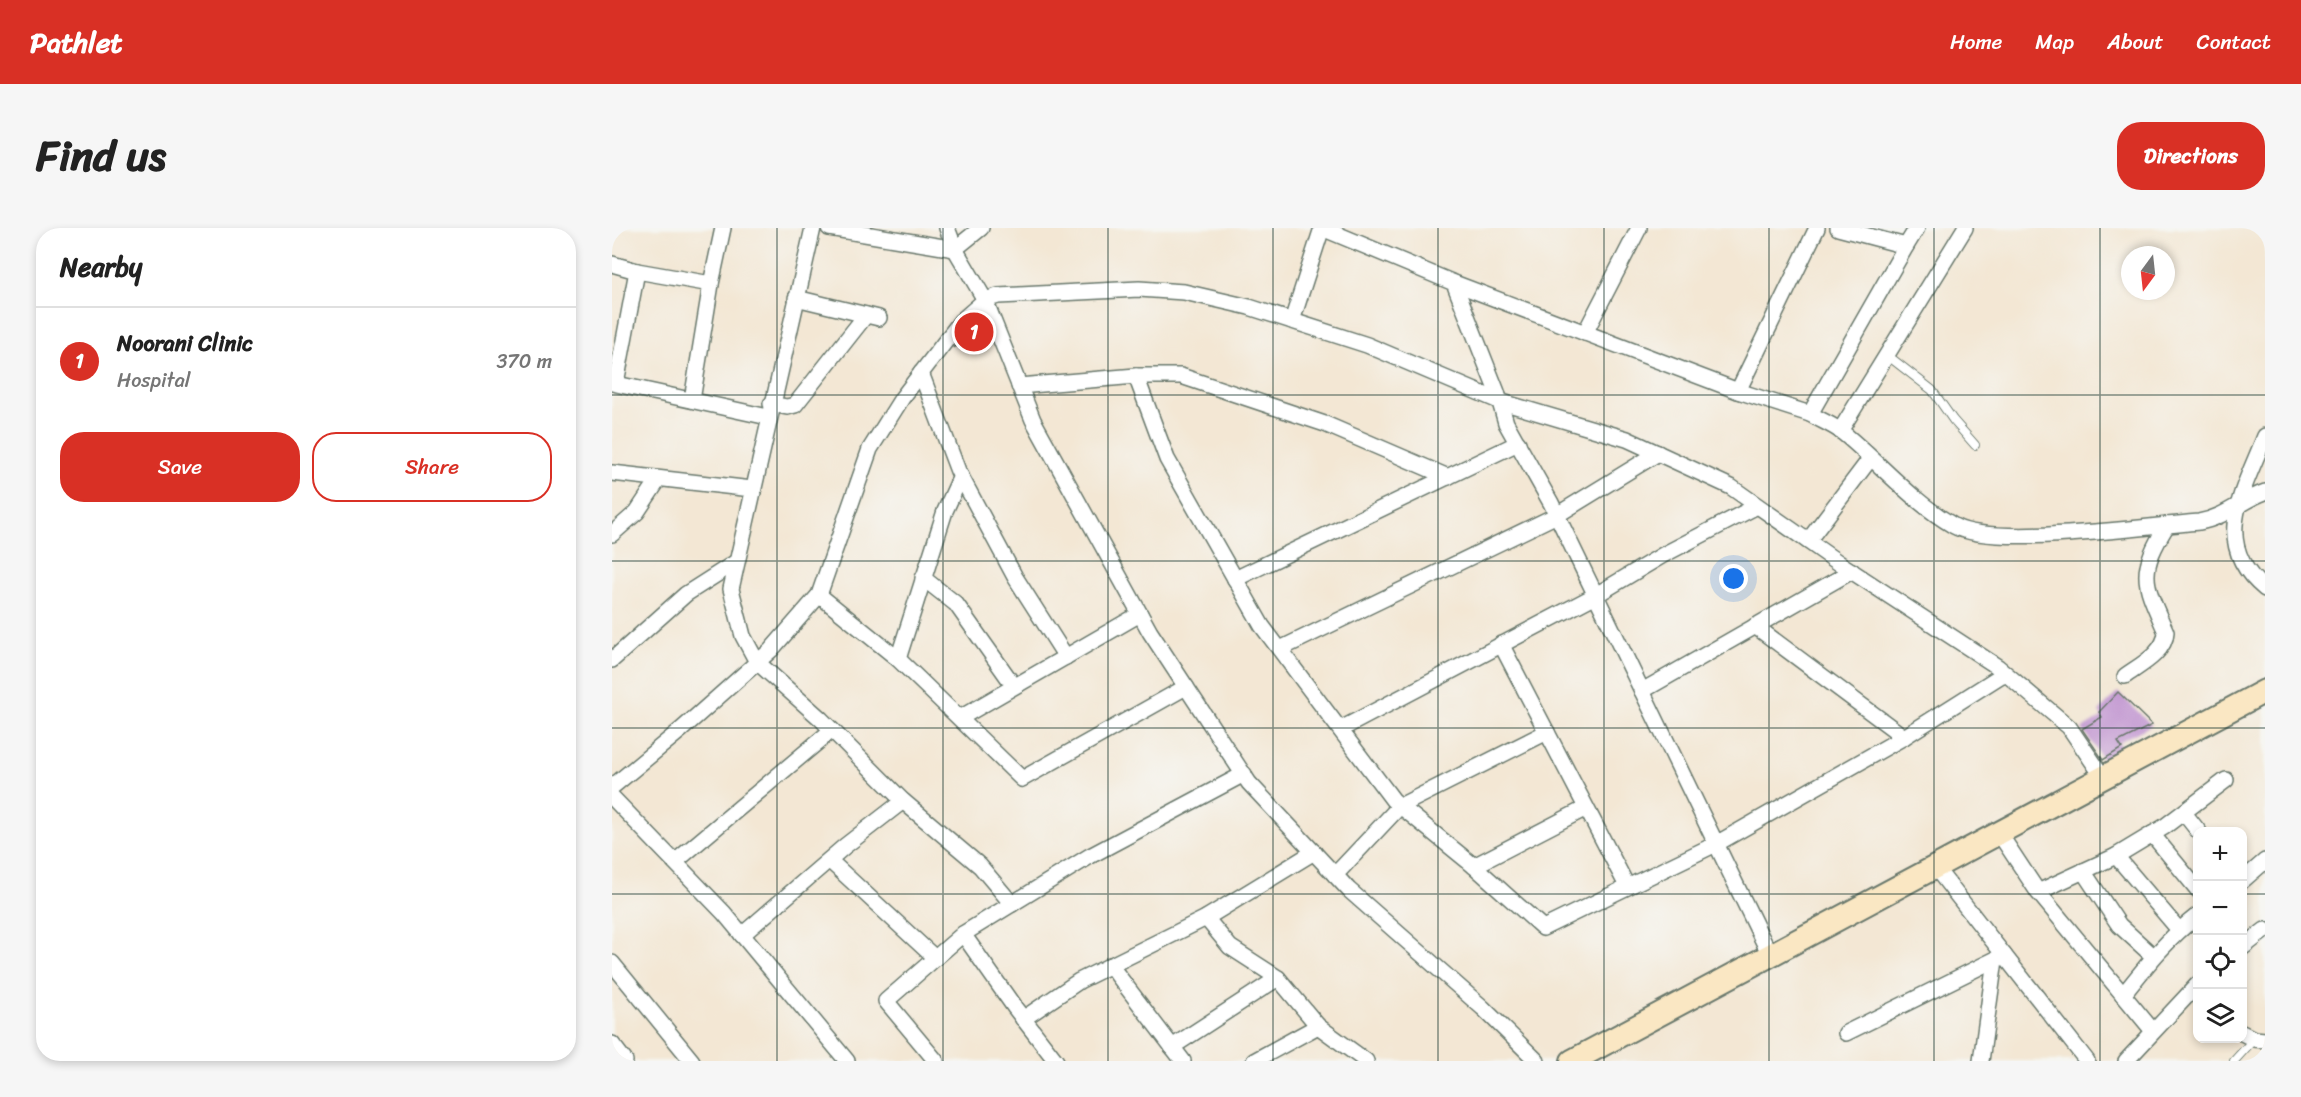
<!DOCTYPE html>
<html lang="en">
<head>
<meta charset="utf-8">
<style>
  :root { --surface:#fff; --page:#f6f6f6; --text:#222; --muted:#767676; --line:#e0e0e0; --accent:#d93025 }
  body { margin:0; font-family:Sriracha,sans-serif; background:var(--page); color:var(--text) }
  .controls { position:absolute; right:18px; bottom:18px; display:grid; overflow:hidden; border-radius:12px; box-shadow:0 3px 9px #0003 }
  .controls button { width:54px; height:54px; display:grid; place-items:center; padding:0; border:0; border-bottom:2px solid var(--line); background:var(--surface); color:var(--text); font:30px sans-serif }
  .compass { position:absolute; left:1509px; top:18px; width:54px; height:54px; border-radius:50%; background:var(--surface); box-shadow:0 3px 9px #0003; rotate:195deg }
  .you { position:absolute; left:1122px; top:351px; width:21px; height:21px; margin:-15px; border:4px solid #fff; border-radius:50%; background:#1a73e8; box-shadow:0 0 0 9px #1a73e833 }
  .badge { display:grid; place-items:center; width:39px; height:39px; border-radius:50%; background:var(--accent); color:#fff; font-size:20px; font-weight:700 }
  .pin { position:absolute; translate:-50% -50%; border:3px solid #fff; box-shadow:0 2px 6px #0006 }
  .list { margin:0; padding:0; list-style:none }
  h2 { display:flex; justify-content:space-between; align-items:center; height:78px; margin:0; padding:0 24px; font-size:26px }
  h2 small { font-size:20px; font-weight:400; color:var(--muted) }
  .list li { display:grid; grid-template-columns:39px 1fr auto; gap:18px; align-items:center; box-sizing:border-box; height:108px; padding:0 24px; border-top:2px solid var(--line) }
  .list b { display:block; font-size:22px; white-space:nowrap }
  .list p { margin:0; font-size:20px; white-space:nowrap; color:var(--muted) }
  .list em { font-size:20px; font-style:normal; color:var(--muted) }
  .actions { display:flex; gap:12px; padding:18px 24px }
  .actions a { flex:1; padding:14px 0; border:2px solid var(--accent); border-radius:24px; text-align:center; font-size:21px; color:var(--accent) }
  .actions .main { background:var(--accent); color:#fff }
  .icon { flex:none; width:33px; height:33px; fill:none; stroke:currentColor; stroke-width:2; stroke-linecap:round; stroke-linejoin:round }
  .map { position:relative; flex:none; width:1653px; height:833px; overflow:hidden; border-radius:24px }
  header { display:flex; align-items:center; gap:36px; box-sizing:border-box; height:84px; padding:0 30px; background:var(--accent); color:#fff }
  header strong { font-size:28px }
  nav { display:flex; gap:33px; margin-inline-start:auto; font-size:21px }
  .intro { display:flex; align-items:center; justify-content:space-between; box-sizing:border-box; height:144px; padding:0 36px }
  h1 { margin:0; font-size:42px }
  .button { padding:15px 27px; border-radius:24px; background:var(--accent); color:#fff; font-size:21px; font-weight:700 }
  main { display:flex; gap:36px; padding:0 36px }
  aside { flex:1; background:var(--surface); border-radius:24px; box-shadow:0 3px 9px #0003 }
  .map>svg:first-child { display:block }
  .building { fill:#bf92cf }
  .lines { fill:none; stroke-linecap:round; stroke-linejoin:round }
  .lane-casing { stroke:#69786c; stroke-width:10 }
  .street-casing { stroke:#69786c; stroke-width:18 }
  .secondary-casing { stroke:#69786c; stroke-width:26 }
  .lane { stroke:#fff; stroke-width:8 }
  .street { stroke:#fff; stroke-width:15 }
  .secondary { stroke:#fae7c3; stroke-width:22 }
  .grid { fill:none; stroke:#1f3d34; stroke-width:1.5; stroke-opacity:0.55 }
</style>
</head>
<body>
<header>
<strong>Pathlet</strong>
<nav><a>Home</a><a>Map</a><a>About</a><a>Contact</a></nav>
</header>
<div class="intro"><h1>Find us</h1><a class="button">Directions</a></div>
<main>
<aside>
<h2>Nearby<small></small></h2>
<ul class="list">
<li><span class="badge">1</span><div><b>Noorani Clinic</b><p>Hospital</p></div><em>370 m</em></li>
</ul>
<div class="actions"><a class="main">Save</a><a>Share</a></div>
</aside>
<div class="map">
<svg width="1653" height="833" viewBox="0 0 1653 833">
  <rect width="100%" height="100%" fill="#f6f6f2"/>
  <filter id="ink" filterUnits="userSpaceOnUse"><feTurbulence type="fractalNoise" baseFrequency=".0167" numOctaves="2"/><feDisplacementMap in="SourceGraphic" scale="12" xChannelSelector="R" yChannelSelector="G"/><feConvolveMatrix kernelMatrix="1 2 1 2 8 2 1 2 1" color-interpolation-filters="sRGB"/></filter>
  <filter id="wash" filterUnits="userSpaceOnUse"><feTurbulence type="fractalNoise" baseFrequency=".008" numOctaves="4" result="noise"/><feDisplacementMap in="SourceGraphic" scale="24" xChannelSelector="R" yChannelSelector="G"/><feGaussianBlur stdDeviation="1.35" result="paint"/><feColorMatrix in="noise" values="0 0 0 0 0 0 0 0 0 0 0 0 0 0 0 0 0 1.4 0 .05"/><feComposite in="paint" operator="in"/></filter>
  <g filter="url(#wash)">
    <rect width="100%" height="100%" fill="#f3e7d4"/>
    <g id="blocks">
      <g class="building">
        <path d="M367,90L375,104L341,120L356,100Z"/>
        <path d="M1506,464L1540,497L1506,514L1510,520L1491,532L1470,501L1490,489L1487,484Z"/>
      </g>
    </g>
  </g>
  <g filter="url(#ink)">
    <use href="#blocks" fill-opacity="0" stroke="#69786c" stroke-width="1.5"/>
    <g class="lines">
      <g class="lane-casing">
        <g id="lane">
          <path d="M1275,127L1320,162L1341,192L1363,217"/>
          <path d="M1622,833L1642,811"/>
        </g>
      </g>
      <g class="street-casing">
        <g id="street">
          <path d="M201,0L119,361L131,408L145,434L209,491L291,573L368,638L400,676"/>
          <path d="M217,0L343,21L369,0"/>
          <path d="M335,0L343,21L373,72L421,192L538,404L637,555L737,662L871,780L925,833"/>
          <path d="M710,0L842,55L885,164L894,195L939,275L1158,727"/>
          <path d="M1294,18L1305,0"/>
          <path d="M0,36L25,43L4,155"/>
          <path d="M25,43L99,56L111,0"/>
          <path d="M842,55L1126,163L1198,186L1294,18L1226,0"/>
          <path d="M184,70L267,90"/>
          <path d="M680,93L710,0"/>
          <path d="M973,105L1027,0"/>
          <path d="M309,145L346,243L403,349L454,429"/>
          <path d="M524,148L555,231L650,398L781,572L862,638L931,700L1104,616L1292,509L1393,445"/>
          <path d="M0,155L156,189"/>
          <path d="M407,158L524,148H569L713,196L836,249"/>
          <path d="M1126,163L1205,0"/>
          <path d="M80,172L99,56"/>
          <path d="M159,176L175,179L183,177L254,87"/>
          <path d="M1198,186C1208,192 1221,197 1230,204C1268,235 1299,273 1342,298C1380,320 1537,298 1587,294C1612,290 1630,272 1653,264"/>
          <path d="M1228,203L1353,0"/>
          <path d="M1653,208C1632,262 1597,315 1653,361"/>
          <path d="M0,245L140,261"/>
          <path d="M0,306L25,284L47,251"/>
          <path d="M1196,313L1258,231"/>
          <path d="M311,350L344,376L402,458"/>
          <path d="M623,351L906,215"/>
          <path d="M207,367L286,431L410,551L574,459"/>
          <path d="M1143,398L1292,509"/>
          <path d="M889,416L1015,658"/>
          <path d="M668,421L945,287L1046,225"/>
          <path d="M286,431L333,283L349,248"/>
          <path d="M0,432L74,366L124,334"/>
          <path d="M1513,448C1528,437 1553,425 1554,404C1532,354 1525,346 1555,297"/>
          <path d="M1030,463L1240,343"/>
          <path d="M348,490L528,386"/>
          <path d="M729,501L984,367L1051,327L1145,278"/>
          <path d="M0,559L70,501L159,422L207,367L258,221L290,170L349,93L373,72L386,68L527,61L572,64L637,79L755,117L887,173L1015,211L1119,259L1227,335L1386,439L1457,499L1491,549"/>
          <path d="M0,569L112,685L235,833"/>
          <path d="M1572,585L1587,604"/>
          <path d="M1387,605L1426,664L1541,803"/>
          <path d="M1540,606L1586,662"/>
          <path d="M1504,628L1567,702"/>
          <path d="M217,632L323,730"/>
          <path d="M63,634L220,502"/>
          <path d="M862,638L974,580"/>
          <path d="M1323,639L1475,833"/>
          <path d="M1471,643L1507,697L1541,728"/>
          <path d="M723,647L788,578L935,504"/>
          <path d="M1630,653L1653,633"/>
          <path d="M1426,664L1504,628L1552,599L1614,552"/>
          <path d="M594,690L618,719L666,750L706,798L754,833"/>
          <path d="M351,706L403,780L444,833"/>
          <path d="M130,707L233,618L291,573"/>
          <path d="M1630,720L1653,702"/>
          <path d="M0,735L80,833"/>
          <path d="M498,737L571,833"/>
          <path d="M1511,767C1534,738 1556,710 1586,687"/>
          <path d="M411,791L467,753L594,690L702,624"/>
          <path d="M1234,805L1392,727"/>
          <path d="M1630,805L1642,811L1653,812"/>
          <path d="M0,816L13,833"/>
          <path d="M560,819L666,750"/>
          <path d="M324,833L274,773L351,706L478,628L632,546"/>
          <path d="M642,833L706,798"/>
          <path d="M1369,833L1383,732"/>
          <path d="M1514,833L1586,756"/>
        </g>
      </g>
      <g class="secondary-casing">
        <path id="secondary" d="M960,833L1653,463"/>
      </g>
      <use href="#lane" class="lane"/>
      <use href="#street" class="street"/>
      <use href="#secondary" class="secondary"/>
    </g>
  </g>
  <path class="grid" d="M165,0V833M331,0V833M496,0V833M661,0V833M826,0V833M992,0V833M1157,0V833M1322,0V833M1488,0V833M0,167H1653M0,333H1653M0,500H1653M0,666H1586M1630,666H1653"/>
</svg>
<div class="controls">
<button>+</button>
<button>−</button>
<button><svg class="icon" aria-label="locate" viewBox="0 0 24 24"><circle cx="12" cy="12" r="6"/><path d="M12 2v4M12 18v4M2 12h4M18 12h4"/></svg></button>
<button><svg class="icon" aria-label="layers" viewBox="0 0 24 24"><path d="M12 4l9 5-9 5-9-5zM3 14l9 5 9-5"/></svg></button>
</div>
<svg class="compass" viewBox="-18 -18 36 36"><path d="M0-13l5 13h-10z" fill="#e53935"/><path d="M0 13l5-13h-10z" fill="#767676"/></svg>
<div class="you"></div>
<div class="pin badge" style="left:362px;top:104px">1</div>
</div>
</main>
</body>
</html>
